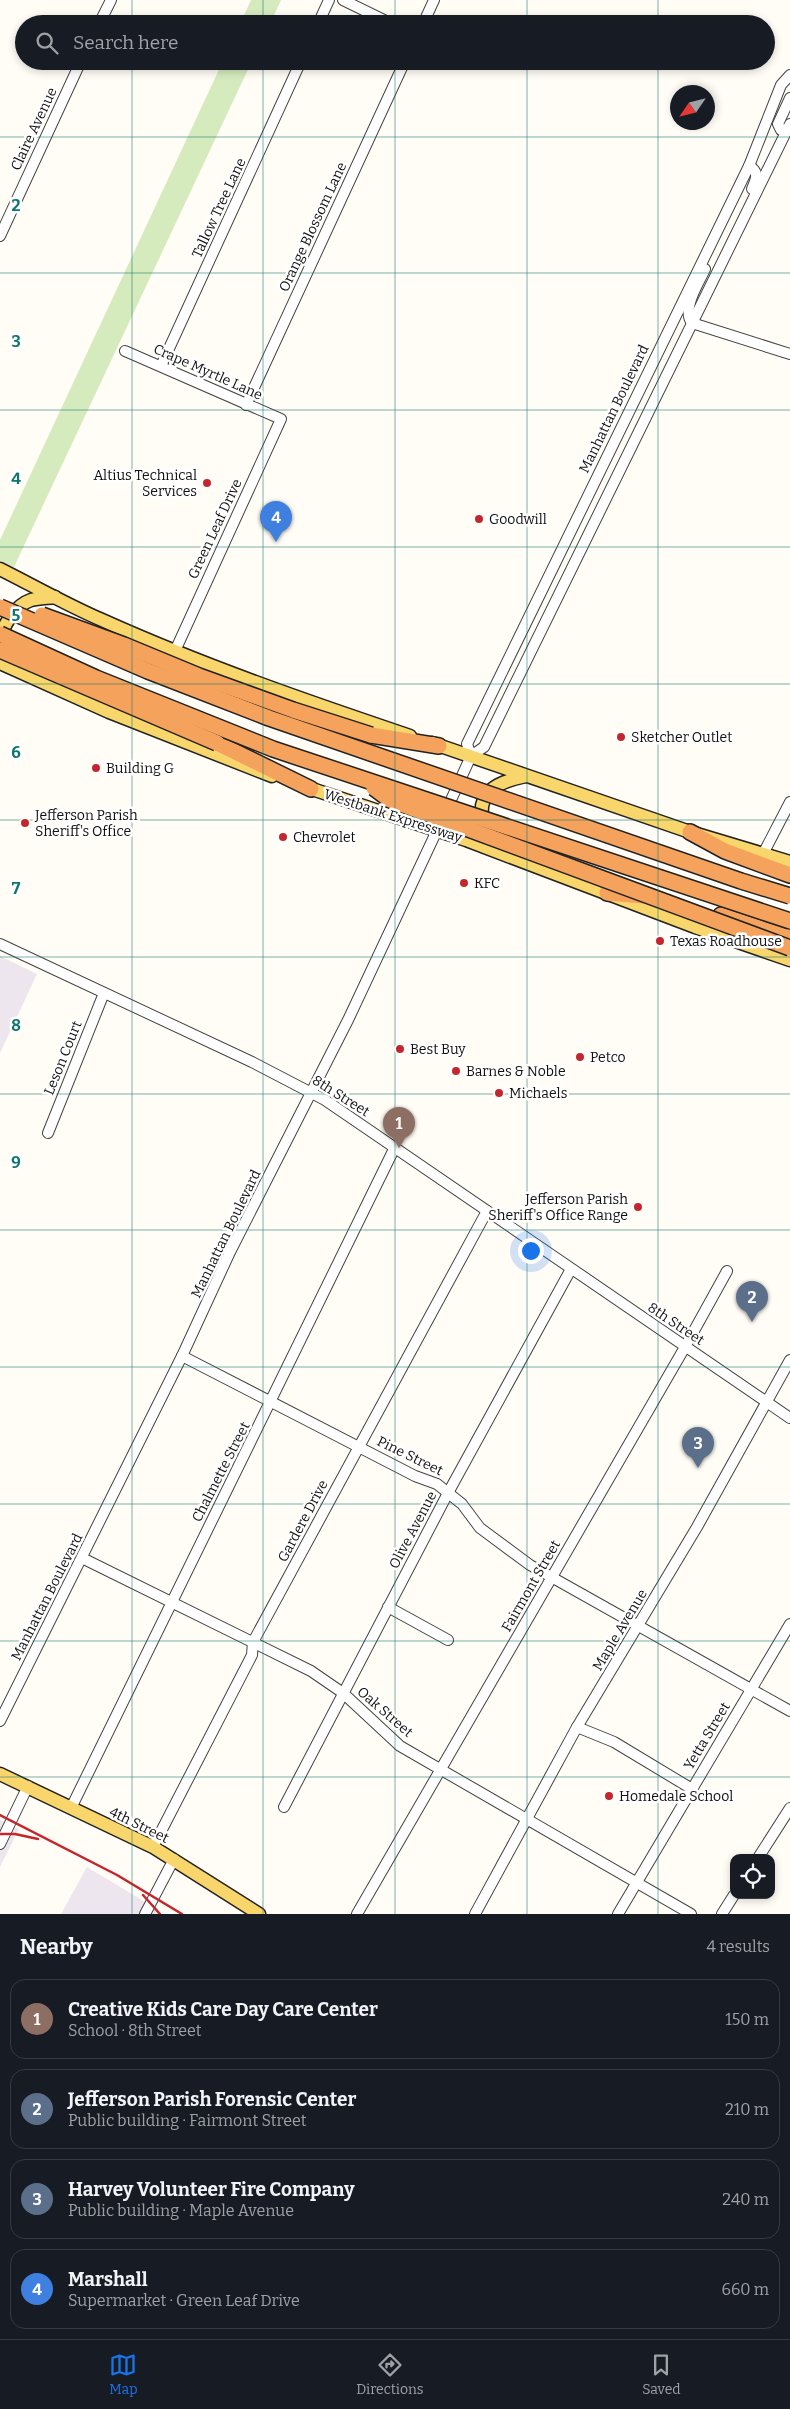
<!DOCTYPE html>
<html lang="en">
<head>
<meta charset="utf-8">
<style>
  :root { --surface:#171b24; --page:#20242c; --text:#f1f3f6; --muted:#9ea1a6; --line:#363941; --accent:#1a73e8 }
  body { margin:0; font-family:Bitter,serif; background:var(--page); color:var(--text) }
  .controls { position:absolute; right:15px; bottom:15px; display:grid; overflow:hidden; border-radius:10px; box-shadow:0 2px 8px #0003 }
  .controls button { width:45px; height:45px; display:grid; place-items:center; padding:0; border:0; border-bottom:1px solid var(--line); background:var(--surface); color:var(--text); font:25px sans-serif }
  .compass { position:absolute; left:670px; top:85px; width:45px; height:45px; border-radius:50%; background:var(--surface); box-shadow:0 2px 8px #0003; rotate:235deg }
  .you { position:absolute; left:530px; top:1250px; width:18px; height:18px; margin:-12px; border:4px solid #fff; border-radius:50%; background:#1a73e8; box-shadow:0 0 0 8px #1a73e833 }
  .badge { display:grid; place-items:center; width:32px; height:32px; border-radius:50%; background:var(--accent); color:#fff; font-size:16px; font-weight:700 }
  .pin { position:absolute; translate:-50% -41px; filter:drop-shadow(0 1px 2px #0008) }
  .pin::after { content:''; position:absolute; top:26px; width:18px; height:15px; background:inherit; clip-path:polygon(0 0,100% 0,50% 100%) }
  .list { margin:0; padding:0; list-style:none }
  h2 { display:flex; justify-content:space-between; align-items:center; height:65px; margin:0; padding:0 20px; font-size:21px }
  h2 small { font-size:16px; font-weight:400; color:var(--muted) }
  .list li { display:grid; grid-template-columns:32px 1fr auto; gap:15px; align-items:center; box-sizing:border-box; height:80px; margin:0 10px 10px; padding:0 10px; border:1px solid var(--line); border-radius:15px }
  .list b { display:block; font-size:19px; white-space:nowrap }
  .list p { margin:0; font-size:16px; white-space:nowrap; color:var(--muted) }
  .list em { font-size:16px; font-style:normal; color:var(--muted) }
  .icon { flex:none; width:28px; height:28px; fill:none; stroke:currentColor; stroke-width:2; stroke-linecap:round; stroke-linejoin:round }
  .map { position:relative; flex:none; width:790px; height:1914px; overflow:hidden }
  .search { position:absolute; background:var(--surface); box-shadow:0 2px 8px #0003; left:15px; right:15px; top:15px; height:55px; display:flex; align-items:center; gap:12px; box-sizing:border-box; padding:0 18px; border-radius:28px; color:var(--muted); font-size:19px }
  .sheet { height:425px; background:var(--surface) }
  nav { display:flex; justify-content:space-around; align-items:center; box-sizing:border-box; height:70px; border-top:1px solid var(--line); background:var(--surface); font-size:14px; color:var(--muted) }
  nav a { display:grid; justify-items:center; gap:2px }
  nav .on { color:var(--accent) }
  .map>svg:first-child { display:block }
  .industrial { fill:#eee6ef }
  .green { fill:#d5ebbd }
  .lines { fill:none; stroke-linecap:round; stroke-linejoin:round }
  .minor-casing { stroke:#444; stroke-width:12 }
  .major-casing { stroke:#222; stroke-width:15 }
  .highway-casing { stroke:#222; stroke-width:18 }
  .minor { stroke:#fff; stroke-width:10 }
  .major { stroke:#f9d66b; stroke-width:12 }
  .highway { stroke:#f5a25d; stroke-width:15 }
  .rail { stroke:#c4262e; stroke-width:2.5 }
  .highway-bridge-casing { stroke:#222; stroke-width:18; stroke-linecap:butt }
  .highway-bridge { stroke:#f5a25d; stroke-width:15 }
  .grid { fill:none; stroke:#0f766e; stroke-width:1; stroke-opacity:0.55 }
  .poi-dot { fill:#c4262e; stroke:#fff; stroke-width:2 }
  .labels { text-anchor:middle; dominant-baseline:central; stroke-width:5; stroke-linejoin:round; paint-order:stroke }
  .street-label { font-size:14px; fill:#111; stroke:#fff }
  .poi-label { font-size:14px; fill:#111; stroke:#fff; text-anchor:start }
  .grid-label { font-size:16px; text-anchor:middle; font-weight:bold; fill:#0f766e; stroke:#fff; stroke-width:5; stroke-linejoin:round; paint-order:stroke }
</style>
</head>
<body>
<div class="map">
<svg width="790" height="1914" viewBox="0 0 790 1914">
  <rect width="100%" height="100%" fill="#fffdf5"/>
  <g class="industrial">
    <path d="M0,956L37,974L0,1053Z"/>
    <path d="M0,1820L19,1829L0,1867Z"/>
    <path d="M87,1867L137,1897L162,1914H61Z"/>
  </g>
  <g class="green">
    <path d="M251,0H281L270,24H240Z"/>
    <path d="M223,61H252L14,567L0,561V540Z"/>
  </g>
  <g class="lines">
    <g class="minor-casing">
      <g id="minor">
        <path d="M343,0L392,24"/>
        <path d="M99,24L111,0"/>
        <path d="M318,24L329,0"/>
        <path d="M423,24L434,0"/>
        <path d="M788,129L781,130L778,124L790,98"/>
        <path d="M749,166C760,172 756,179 752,189"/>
        <path d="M0,236L81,61"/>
        <path d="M705,269C699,283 681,309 692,323L790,354"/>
        <path d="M125,351L281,419L175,651"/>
        <path d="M161,366L301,61"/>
        <path d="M246,405L405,61"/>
        <path d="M471,756L467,744L749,166L781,85L790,75"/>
        <path d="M446,811L471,756L484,747L790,124"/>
        <path d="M763,854L790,802"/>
        <path d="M0,944L252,1062L325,1100L790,1418"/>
        <path d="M48,1133L104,993"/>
        <path d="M182,1356L415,1476L437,1484L462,1504L480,1528L530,1565L790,1711"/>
        <path d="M82,1558L311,1671L343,1693L400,1746L691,1914"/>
        <path d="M388,1607L448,1640"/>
        <path d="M0,1721L182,1356L230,1252L348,1020L440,824"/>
        <path d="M577,1727L614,1742L692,1789"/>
        <path d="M284,1807L448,1493L571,1269"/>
        <path d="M71,1808L395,1147"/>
        <path d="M0,1844L28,1786"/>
        <path d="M153,1847L252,1655L253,1642L487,1211"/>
        <path d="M758,1858L790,1808"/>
        <path d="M145,1914L174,1859"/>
        <path d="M357,1914L685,1347L727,1271"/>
        <path d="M475,1914L577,1727L697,1527L790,1360"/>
        <path d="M618,1914L790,1624"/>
        <path d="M722,1914L734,1895"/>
      </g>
    </g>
    <g class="major-casing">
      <g id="major">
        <path d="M0,569C34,586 67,605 102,620C202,665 306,701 410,736"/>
        <path d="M1,643C0,627 16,605 31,600C38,598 47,598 55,597"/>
        <path d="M0,663L109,712L272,776"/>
        <path d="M432,743L690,832L790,862"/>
        <path d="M303,786L466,840L695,927L790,960"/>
        <path d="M484,826C474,792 497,782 526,776"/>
        <path d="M0,1774L153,1847L259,1914"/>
      </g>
    </g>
    <g class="highway-casing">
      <g id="highway">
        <path d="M371,735L439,746"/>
        <path d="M217,743L311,789"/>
        <path d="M690,832L725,851L790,875"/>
        <path d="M607,893L643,896"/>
        <path d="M721,915L790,938"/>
      </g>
    </g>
    <use href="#minor" class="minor"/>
    <use href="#major" class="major"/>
    <use href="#highway" class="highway"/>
    <g class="rail">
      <path d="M0,1815L117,1875L182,1914"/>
      <path d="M0,1834H15L38,1839"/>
      <path d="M143,1895L160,1914"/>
    </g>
    <g class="highway-bridge-casing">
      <g id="highway-bridge">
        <path d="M0,607L148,671L269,718L741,881L790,896"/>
        <path d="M42,615L124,645L199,676L293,710L371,735"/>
        <path d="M0,634L96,678L273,749L790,921"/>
        <path d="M0,650L217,743"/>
        <path d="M374,788L390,800L790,948"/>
      </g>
    </g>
    <use href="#highway-bridge" class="highway-bridge"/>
  </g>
  <path class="grid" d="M132,0V24M263,0V24M395,0V24M527,0V24M658,0V24M132,61V1914M263,61V1914M395,61V1914M527,61V1914M658,61V1914M0,137H790M0,273H790M0,410H790M0,547H790M0,684H790M0,820H790M0,957H790M0,1094H790M0,1230H790M0,1367H790M0,1504H790M0,1641H790M0,1777H790"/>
  <g class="poi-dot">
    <circle cx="207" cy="483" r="5"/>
    <circle cx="479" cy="519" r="5"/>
    <circle cx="621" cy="737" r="5"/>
    <circle cx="96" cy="768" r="5"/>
    <circle cx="25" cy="823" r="5"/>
    <circle cx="283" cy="837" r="5"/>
    <circle cx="464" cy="883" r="5"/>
    <circle cx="660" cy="941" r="5"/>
    <circle cx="400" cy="1049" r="5"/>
    <circle cx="580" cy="1057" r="5"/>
    <circle cx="456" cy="1071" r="5"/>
    <circle cx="499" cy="1093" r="5"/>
    <circle cx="638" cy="1207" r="5"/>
    <circle cx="609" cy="1796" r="5"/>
  </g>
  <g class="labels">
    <g class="street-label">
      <text transform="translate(34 129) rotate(-65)">Claire Avenue</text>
      <text transform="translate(219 208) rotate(-65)">Tallow Tree Lane</text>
      <text transform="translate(313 227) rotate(-65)">Orange Blossom Lane</text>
      <text transform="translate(208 372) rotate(24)">Crape Myrtle Lane</text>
      <text transform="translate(614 409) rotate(-64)">Manhattan Boulevard</text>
      <text transform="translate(215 529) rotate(-65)">Green Leaf Drive</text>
      <text transform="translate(393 816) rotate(18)">Westbank Expressway</text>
      <text transform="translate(63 1058) rotate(-68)">Leson Court</text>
      <text transform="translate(341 1096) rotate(32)">8th Street</text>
      <text transform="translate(226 1234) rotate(-64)">Manhattan Boulevard</text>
      <text transform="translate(676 1324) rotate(34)">8th Street</text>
      <text transform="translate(410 1456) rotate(26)">Pine Street</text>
      <text transform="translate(221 1472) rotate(-63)">Chalmette Street</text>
      <text transform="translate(303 1521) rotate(-62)">Gardere Drive</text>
      <text transform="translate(413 1530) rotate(-62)">Olive Avenue</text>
      <text transform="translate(531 1586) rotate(-60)">Fairmont Street</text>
      <text transform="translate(47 1597) rotate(-63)">Manhattan Boulevard</text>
      <text transform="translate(620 1630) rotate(-59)">Maple Avenue</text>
      <text transform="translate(385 1712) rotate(41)">Oak Street</text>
      <text transform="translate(707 1736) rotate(-59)">Yetta Street</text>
      <text transform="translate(139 1825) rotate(26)">4th Street</text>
    </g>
    <g class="poi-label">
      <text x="197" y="475" text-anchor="end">Altius Technical<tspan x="197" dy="16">Services</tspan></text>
      <text x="489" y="519">Goodwill</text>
      <text x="631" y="737">Sketcher Outlet</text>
      <text x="106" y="768">Building G</text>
      <text x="35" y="815">Jefferson Parish<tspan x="35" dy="16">Sheriff's Office</tspan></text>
      <text x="293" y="837">Chevrolet</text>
      <text x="474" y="883">KFC</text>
      <text x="670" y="941">Texas Roadhouse</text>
      <text x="410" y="1049">Best Buy</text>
      <text x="590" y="1057">Petco</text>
      <text x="466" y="1071">Barnes &amp; Noble</text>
      <text x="509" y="1093">Michaels</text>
      <text x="628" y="1199" text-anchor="end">Jefferson Parish<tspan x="628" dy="16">Sheriff's Office Range</tspan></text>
      <text x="619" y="1796">Homedale School</text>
    </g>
  </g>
  <g class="grid-label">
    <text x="16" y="211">2</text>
    <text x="16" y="347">3</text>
    <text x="16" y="484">4</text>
    <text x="16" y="621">5</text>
    <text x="16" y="758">6</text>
    <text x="16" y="894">7</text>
    <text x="16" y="1031">8</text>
    <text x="16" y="1168">9</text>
  </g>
</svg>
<div class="controls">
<button><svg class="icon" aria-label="locate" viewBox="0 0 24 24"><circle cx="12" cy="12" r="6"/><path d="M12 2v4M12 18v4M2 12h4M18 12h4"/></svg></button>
</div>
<svg class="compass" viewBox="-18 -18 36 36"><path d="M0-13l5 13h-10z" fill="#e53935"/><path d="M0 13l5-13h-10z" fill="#9ea1a6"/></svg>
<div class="you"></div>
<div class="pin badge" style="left:399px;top:1148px;background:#8d6e63">1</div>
<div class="pin badge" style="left:752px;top:1322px;background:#5c6f8a">2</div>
<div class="pin badge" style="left:698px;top:1468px;background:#5c6f8a">3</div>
<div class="pin badge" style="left:276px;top:542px;background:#3f7fe0">4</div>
<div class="search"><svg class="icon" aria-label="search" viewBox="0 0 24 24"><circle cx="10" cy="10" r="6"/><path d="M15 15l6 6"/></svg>Search here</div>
</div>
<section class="sheet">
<h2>Nearby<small>4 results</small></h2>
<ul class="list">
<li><span class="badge" style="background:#8d6e63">1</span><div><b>Creative Kids Care Day Care Center</b><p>School · 8th Street</p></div><em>150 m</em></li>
<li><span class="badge" style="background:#5c6f8a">2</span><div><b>Jefferson Parish Forensic Center</b><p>Public building · Fairmont Street</p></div><em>210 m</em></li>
<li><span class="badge" style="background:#5c6f8a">3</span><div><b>Harvey Volunteer Fire Company</b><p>Public building · Maple Avenue</p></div><em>240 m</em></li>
<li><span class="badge" style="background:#3f7fe0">4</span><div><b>Marshall</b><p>Supermarket · Green Leaf Drive</p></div><em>660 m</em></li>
</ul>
</section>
<nav>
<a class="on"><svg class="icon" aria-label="map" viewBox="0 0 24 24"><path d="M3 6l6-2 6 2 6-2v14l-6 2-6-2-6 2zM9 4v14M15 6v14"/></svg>Map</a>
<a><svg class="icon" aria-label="directions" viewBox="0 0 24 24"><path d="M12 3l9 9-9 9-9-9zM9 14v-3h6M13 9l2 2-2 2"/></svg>Directions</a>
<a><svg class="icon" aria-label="saved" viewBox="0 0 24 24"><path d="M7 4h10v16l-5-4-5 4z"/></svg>Saved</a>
</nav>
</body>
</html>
